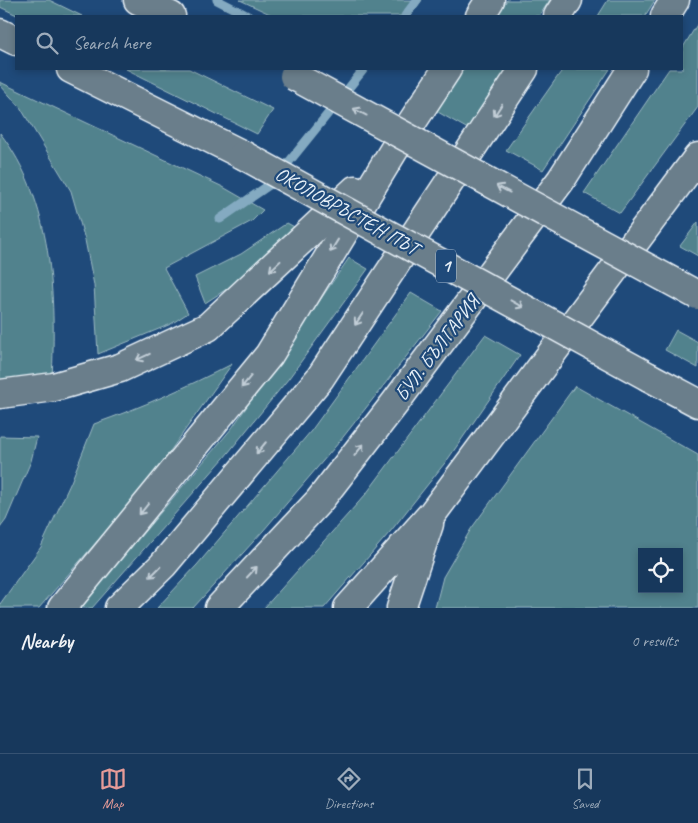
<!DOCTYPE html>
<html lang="en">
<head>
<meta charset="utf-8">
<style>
  :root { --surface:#17385c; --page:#244365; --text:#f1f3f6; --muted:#9eacbb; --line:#365272; --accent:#e69b98 }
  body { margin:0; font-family:Caveat,sans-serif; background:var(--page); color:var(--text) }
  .controls { position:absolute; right:15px; bottom:15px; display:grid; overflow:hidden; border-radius:0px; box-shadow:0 2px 8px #0003 }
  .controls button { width:45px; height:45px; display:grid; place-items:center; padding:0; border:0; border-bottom:1px solid var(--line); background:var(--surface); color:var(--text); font:25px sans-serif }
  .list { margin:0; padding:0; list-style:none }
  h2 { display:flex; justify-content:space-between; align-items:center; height:65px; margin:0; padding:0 20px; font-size:21px }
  h2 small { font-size:16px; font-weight:400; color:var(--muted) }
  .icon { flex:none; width:28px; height:28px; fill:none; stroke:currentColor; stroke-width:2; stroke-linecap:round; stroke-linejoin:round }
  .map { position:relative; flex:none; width:698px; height:608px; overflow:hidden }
  .search { position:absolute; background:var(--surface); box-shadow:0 2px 8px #0003; left:15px; right:15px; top:15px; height:55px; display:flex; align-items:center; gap:12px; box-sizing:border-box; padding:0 18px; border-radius:0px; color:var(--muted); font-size:19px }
  .sheet { height:145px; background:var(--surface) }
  nav { display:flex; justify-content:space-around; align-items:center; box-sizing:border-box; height:70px; border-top:1px solid var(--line); background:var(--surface); font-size:14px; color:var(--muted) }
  nav a { display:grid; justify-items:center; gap:2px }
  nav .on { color:var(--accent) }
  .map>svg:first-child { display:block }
  .green { fill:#51828d; stroke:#9cbac2; fill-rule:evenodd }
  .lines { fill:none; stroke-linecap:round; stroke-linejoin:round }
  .stream { stroke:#84aac1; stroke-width:9 }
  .major-casing { stroke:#e8f1f8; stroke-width:31 }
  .highway-casing { stroke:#e8f1f8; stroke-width:31 }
  .major { stroke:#6b7e8b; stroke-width:28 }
  .highway { stroke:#6b7e8b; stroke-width:28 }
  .highway-bridge-casing { stroke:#e8f1f8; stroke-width:31; stroke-linecap:butt }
  .highway-bridge { stroke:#6b7e8b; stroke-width:28 }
  .oneway { stroke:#c2ced7 }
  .labels { text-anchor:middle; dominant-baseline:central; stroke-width:4.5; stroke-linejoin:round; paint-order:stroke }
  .shield { fill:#1f4a7a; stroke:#acbfd2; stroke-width:1 }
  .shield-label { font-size:19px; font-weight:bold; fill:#e8f1f8 }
  .street-label { font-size:20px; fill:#e8f1f8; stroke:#1f4a7a }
</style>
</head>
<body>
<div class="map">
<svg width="698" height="608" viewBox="0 0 698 608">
  <rect width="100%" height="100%" fill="#1f4a7a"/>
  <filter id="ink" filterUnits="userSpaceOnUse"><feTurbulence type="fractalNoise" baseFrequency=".02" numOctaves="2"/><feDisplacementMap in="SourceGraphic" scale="10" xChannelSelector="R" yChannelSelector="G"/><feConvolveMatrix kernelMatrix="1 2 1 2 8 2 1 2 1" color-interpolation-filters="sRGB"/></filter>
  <g filter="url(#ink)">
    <g class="green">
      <path d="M0,0H49L82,16H19L0,7Z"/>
      <path d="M240,0H422L410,16H274Z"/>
      <path d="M507,0H550L539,16H496Z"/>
      <path d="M608,0H655L645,16H598Z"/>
      <path d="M698,23V107L620,213L584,193L669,69H682V49Z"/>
      <path d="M126,69H189L273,110L257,134Z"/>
      <path d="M463,69H506L468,129L436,111Z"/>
      <path d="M563,69H610L543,170L506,150Z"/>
      <path d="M0,82L223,187L263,210L252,221L164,268L188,313L171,324L98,354L94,285L85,240L71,191L20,107L0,85Z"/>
      <path d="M0,133C53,201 56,297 52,379L0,381Z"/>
      <path d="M698,222V256L680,246Z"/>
      <path d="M287,223L300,230L239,281L205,303L195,277L241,254Z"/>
      <path d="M349,258L368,269L289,378L224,458L92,608H77L134,544L232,428Z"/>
      <path d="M411,293L442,311L340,441L263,531L193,608H157L197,565L311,431Z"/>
      <path d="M676,330L698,342V368L665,350Z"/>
      <path d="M485,335L520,355L448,459L390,532L324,608H264L366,494Z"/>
      <path d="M232,364L146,485L39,608H0V604L41,547L71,482L94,424C142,407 187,387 232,364Z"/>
      <path d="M575,386L698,455V608H435L443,577L471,529ZM642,552H679V589H642Z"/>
      <path d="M0,436L37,437L31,461L6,520L0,528Z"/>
    </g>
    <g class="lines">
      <g class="stream">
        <path d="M217,0L248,16"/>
        <path d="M405,16L417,0"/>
        <path d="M220,219L272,183L364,69"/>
      </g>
      <g class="major-casing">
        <g id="major">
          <path d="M558,16L568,0"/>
          <path d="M665,16L675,0"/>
          <path d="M119,608L163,565L320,378L524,69"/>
          <path d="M219,608L319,501L395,403L561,180L632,69"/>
        </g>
      </g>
      <g class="highway-casing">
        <g id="highway">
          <path d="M138,0L171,16"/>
          <path d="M480,16L490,0"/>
          <path d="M0,33L16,41"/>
          <path d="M71,69L243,155"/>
          <path d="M649,377L698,403"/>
          <path d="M0,394L54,387L120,368L208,327L355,190"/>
          <path d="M62,608L269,355L397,145L447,69"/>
          <path d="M348,608L432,514L698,157"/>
          <path d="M401,608L429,524"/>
        </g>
      </g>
      <use href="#major" class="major"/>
      <use href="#highway" class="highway"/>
      <g class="highway-bridge-casing">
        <g id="highway-bridge">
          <path d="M294,76L697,295"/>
          <path d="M243,155L649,377"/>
        </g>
      </g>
      <use href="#highway-bridge" class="highway-bridge"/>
    </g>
    <defs><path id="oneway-shaft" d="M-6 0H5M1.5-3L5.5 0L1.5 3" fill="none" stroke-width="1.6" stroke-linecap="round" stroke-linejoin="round" transform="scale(1.25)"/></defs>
    <g class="oneway">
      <use href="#oneway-shaft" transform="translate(498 110) rotate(123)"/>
      <use href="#oneway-shaft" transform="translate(360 112) rotate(-152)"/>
      <use href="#oneway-shaft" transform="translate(503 189) rotate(-152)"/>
      <use href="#oneway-shaft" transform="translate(334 246) rotate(122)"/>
      <use href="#oneway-shaft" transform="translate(275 266) rotate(137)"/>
      <use href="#oneway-shaft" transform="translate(517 304) rotate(29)"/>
      <use href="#oneway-shaft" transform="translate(359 319) rotate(124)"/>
      <use href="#oneway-shaft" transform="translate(143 357) rotate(155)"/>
      <use href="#oneway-shaft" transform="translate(246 382) rotate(129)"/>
      <use href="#oneway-shaft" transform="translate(261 448) rotate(130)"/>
      <use href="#oneway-shaft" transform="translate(359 450) rotate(-52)"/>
      <use href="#oneway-shaft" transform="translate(144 509) rotate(129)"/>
      <use href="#oneway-shaft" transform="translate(155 572) rotate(135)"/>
      <use href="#oneway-shaft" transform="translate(252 572) rotate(-47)"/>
    </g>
  </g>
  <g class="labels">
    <rect class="shield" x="436" y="249.5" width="20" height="33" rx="4"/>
    <g class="shield-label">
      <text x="446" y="266">1</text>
    </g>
    <g class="street-label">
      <text transform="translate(347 211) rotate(29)">ОКОЛОВРЪСТЕН ПЪТ</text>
      <text transform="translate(437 348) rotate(-53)">БУЛ. БЪЛГАРИЯ</text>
    </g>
  </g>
</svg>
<div class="controls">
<button><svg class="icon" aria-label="locate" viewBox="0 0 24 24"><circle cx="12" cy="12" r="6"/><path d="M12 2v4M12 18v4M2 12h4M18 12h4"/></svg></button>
</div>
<div class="search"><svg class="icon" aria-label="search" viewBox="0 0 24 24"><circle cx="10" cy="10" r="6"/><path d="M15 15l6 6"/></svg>Search here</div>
</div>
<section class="sheet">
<h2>Nearby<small>0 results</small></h2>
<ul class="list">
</ul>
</section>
<nav>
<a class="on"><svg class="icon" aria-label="map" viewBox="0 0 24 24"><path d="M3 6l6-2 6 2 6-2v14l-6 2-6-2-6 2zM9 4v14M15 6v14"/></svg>Map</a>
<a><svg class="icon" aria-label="directions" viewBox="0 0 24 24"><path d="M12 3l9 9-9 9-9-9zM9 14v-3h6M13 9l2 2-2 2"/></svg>Directions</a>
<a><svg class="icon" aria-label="saved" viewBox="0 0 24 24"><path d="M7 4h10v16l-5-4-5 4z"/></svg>Saved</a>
</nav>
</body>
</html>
